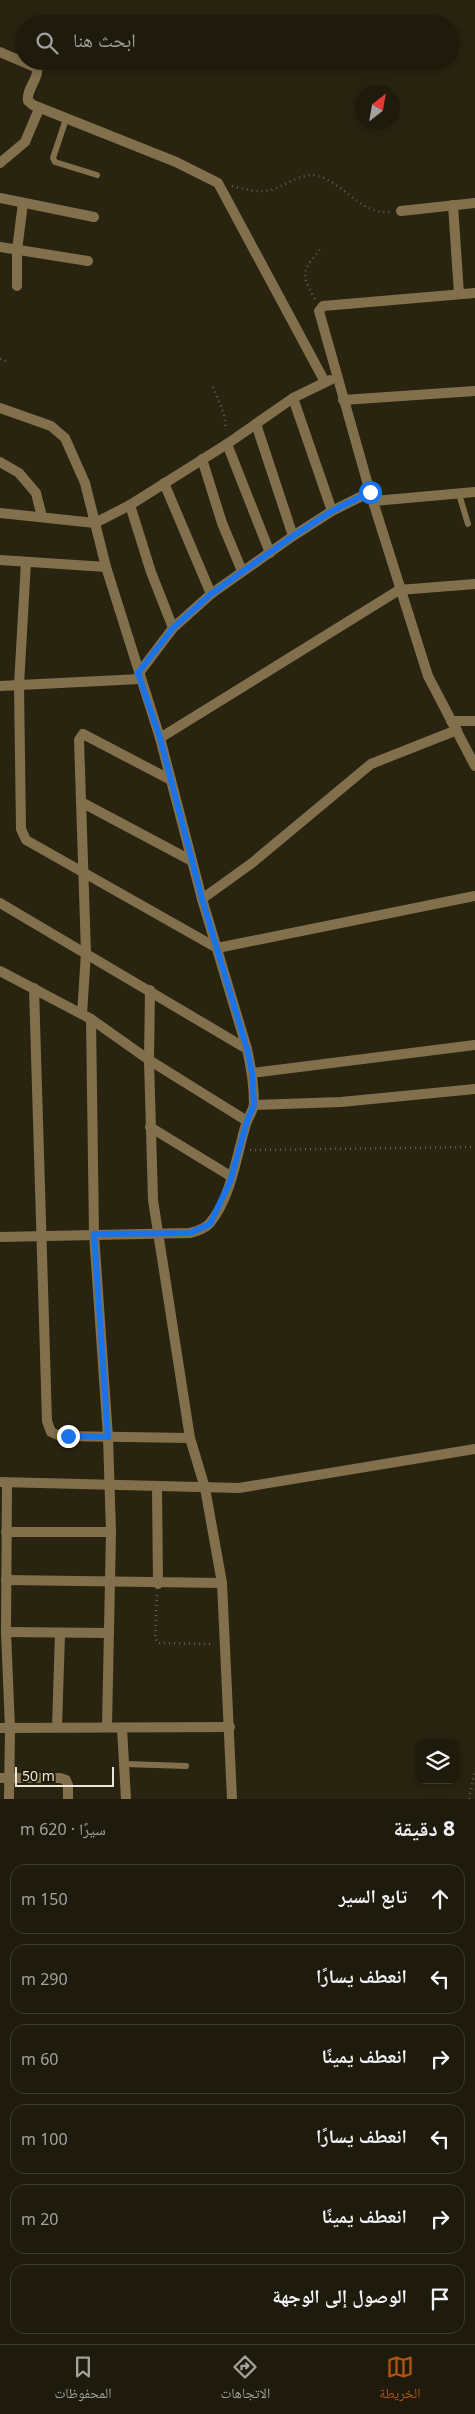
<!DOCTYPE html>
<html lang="ar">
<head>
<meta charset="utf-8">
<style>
  :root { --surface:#1f1b0c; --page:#2c281a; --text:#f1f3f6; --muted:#a1a19d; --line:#3c392d; --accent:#b45309 }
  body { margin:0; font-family:"Noto Sans","Noto Naskh Arabic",sans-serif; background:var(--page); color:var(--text); direction:rtl }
  .controls { position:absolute; right:15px; bottom:15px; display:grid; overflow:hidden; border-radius:10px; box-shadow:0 2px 12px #0003 }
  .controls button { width:45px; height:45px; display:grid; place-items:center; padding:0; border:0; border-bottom:1px solid var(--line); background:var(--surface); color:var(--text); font:25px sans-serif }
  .compass { position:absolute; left:355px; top:85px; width:45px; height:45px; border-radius:50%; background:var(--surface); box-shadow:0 2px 12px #0003; rotate:31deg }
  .scale { position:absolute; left:15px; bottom:12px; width:99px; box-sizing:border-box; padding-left:5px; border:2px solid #e9e6da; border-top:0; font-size:14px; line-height:18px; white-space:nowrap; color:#e9e6da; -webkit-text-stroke:4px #201b07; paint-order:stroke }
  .stop { position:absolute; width:15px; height:15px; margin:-11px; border:4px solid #1a73e8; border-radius:50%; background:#fff }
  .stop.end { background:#1a73e8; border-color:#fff; box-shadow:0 1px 5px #0008 }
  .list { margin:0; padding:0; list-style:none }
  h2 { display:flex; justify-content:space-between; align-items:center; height:65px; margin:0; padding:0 20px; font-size:21px }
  h2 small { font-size:16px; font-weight:400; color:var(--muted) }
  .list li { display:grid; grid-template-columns:32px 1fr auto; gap:15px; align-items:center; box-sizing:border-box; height:70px; margin:0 10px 10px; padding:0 10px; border:1px solid var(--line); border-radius:15px }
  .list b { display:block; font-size:19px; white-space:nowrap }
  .list em { font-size:16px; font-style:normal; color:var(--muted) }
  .icon { flex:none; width:28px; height:28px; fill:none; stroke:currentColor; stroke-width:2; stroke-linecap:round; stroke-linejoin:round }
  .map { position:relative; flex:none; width:475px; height:1799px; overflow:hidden; direction:ltr }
  .search { position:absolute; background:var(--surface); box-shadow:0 2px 12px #0003; left:15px; right:15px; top:15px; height:55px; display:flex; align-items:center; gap:12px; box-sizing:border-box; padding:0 18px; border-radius:28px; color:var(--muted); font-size:19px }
  .sheet { height:545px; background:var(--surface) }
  nav { display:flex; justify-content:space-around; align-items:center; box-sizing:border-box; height:70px; border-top:1px solid var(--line); background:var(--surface); font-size:14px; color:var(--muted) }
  nav a { display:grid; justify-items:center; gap:2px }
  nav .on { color:var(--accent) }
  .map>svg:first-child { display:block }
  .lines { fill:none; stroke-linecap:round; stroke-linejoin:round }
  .path { stroke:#635e4d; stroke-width:2.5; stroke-dasharray:1 4; stroke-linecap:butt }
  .lane { stroke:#82704d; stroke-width:6 }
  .street { stroke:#82704d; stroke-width:10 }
  .route { stroke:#1a73e8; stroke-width:6 }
</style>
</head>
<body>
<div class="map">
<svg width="475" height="1799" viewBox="0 0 475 1799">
  <rect width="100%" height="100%" fill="#292410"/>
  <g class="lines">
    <g class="path">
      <path d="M232,186C245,189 257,193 270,190C285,187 302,171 318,176C344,183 361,215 390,212"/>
      <path d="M315,299C299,271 303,271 322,247"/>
      <path d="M0,359L8,362"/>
      <path d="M213,387L224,414L226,430"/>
      <path d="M250,1150L475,1147"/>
      <path d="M157,1595L155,1638L158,1643L214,1644"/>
      <path d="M469,1799L475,1771"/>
    </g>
    <g class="lane">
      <path d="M66,119L53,158L55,162L97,175"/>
      <path d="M459,494L468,524"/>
      <path d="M125,1764L186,1766"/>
    </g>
    <g class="street">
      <path d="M0,52L37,68C39,79 26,89 28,101L33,105L176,162L218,183L325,382"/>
      <path d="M0,163L25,142L39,109"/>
      <path d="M0,198L94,217"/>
      <path d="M453,205L459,294"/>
      <path d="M401,211L475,203"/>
      <path d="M0,247L88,261"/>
      <path d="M17,286V250L23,203"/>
      <path d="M475,293L323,306L319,311L370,492L422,657L428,676L475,766"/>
      <path d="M293,398L332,511"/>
      <path d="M343,400L475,391"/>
      <path d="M0,408L51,426L65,438L85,483L106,567L160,738L202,899L247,1049C251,1067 254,1085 254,1103C254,1110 248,1117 246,1124C237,1154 231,1198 210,1223C205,1229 197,1231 190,1233L0,1237"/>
      <path d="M256,424L293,536"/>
      <path d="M227,444L270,553"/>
      <path d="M202,459L222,523L242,571"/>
      <path d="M0,462L19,473L36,493L42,517"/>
      <path d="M164,483L211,594"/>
      <path d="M374,501L475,492"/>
      <path d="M130,505L151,572L173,628"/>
      <path d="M0,513L95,523L130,505L227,444L293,398L330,380"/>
      <path d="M0,560L106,567"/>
      <path d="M26,562L19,685L21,829L26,840L217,948L475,896"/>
      <path d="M139,673L173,628L211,594L293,536L332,511L370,492"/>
      <path d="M0,686L140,679"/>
      <path d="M451,721H475"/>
      <path d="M160,738L399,590L475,584"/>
      <path d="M81,802L192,861"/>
      <path d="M202,899L252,863L371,764L457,730"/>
      <path d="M0,903L247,1049"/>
      <path d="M0,971L91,1019L149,1060L247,1121"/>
      <path d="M34,988L47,1421L51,1432L60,1436L190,1438"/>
      <path d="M150,990L149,1060L153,1200L190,1438L205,1488L222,1583L232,1799"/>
      <path d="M82,1014L86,953L79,740L83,734L171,780"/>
      <path d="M91,1019L94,1234L108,1437L111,1532L107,1727"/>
      <path d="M252,1073L475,1045"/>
      <path d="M254,1105L341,1102L475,1089"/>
      <path d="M150,1127L232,1177"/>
      <path d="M0,1482L239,1488L475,1449"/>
      <path d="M7,1483L6,1632L10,1728L9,1799"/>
      <path d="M157,1486L158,1584"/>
      <path d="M6,1532H111"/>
      <path d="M6,1580L222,1583"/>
      <path d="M6,1632L109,1633"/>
      <path d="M57,1727L60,1634"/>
      <path d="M0,1728L230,1727"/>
      <path d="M122,1728L126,1799"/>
      <path d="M0,1778H60L66,1780L68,1785V1799"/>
    </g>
  </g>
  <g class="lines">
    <path class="route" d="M68,1436L108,1437L94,1234L190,1233L210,1224L230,1182L247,1121L254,1105L252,1073L247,1049L202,899L160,738L138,673L173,628L211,594L293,536L332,511L370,492"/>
  </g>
</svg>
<div class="controls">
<button><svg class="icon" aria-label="layers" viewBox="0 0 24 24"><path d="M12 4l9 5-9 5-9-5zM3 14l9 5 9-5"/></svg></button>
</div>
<svg class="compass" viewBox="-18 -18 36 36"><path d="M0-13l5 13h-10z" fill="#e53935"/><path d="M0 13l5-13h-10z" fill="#a1a19d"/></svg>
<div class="scale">50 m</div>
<div class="stop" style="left:370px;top:492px"></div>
<div class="stop end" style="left:68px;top:1436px"></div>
<div class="search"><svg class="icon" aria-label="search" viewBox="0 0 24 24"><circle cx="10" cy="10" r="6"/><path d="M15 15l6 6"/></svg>ابحث هنا</div>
</div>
<section class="sheet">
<h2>8 دقيقة<small>سيرًا · 620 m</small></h2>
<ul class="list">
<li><svg class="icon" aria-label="ahead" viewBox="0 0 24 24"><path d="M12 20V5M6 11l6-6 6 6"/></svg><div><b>تابع السير</b></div><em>150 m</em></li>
<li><svg class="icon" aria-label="left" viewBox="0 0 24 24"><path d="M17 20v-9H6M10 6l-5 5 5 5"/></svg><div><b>انعطف يسارًا</b></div><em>290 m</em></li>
<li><svg class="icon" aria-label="right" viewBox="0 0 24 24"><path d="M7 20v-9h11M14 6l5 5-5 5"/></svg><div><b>انعطف يمينًا</b></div><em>60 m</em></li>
<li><svg class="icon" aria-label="left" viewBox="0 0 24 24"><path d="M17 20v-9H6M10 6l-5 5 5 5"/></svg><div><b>انعطف يسارًا</b></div><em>100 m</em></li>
<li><svg class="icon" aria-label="right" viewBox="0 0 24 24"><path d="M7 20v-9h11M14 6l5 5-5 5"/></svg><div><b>انعطف يمينًا</b></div><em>20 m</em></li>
<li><svg class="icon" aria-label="arrive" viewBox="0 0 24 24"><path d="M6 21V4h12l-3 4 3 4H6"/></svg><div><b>الوصول إلى الوجهة</b></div></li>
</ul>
</section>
<nav>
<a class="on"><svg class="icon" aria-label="map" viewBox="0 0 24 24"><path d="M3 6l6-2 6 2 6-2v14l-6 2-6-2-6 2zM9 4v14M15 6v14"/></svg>الخريطة</a>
<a><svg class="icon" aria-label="directions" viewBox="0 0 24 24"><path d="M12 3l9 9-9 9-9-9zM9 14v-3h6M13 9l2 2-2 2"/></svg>الاتجاهات</a>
<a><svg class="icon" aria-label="saved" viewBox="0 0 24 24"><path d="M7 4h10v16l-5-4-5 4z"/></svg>المحفوظات</a>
</nav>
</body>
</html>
